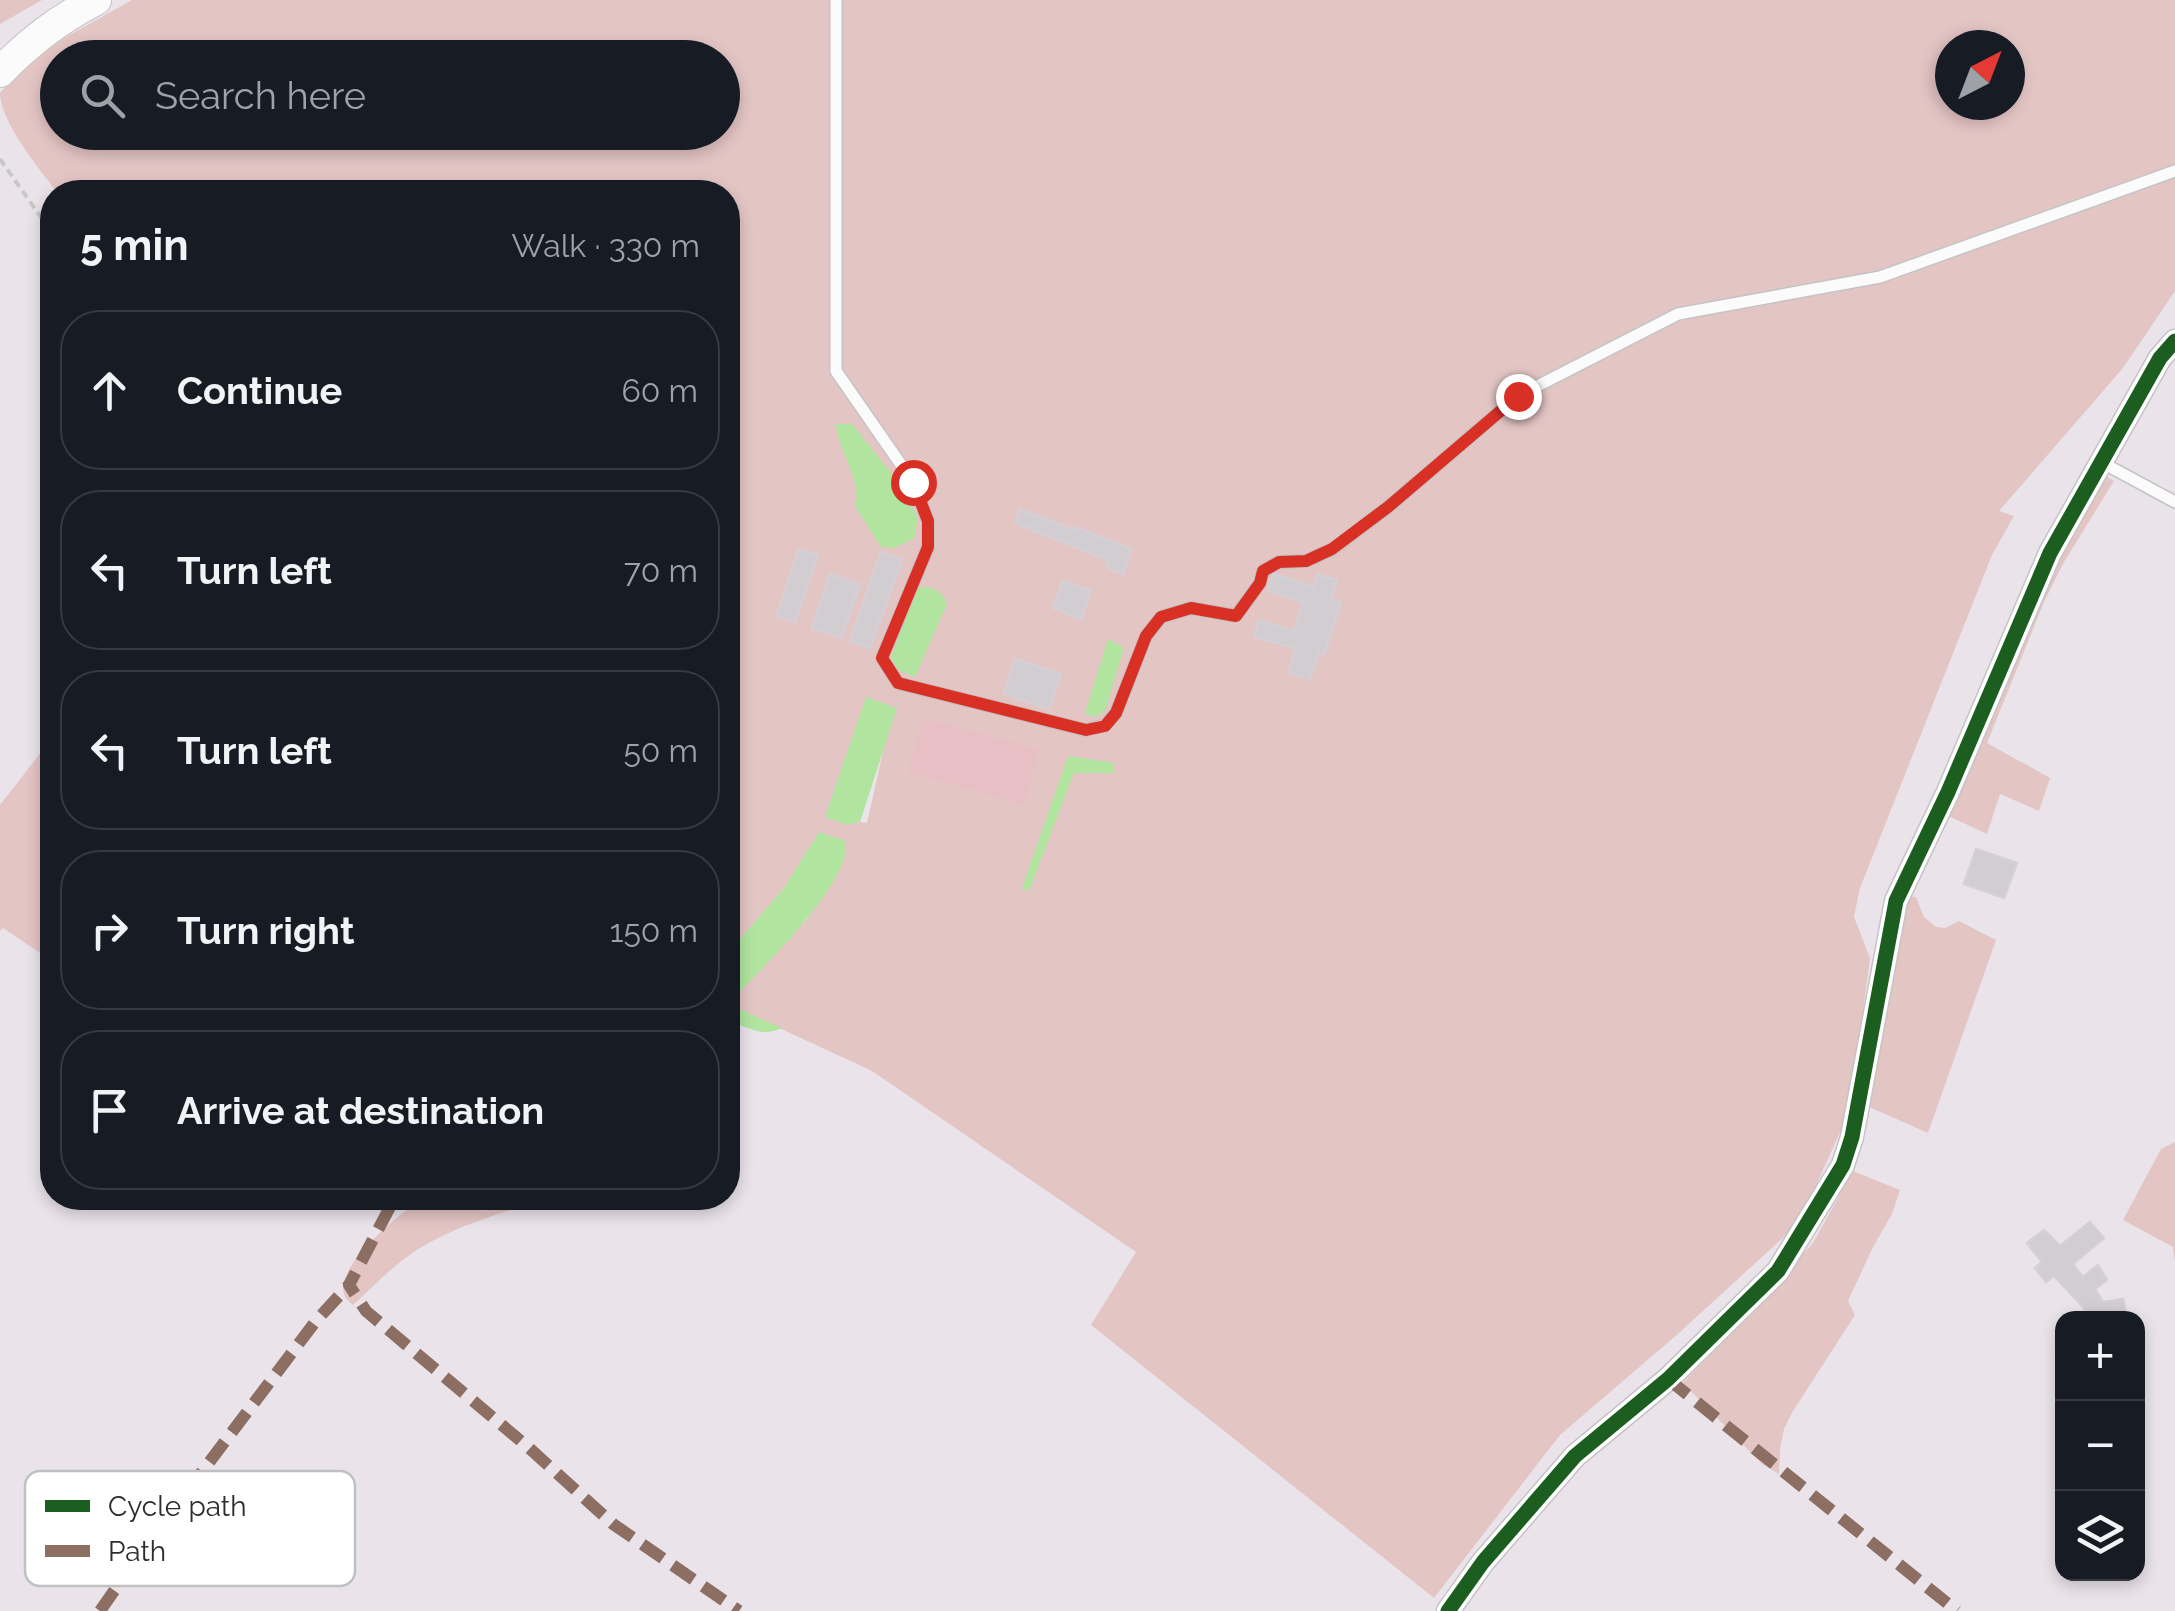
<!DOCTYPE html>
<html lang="en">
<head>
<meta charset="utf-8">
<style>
  :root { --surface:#171b24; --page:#20242c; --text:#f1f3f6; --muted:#9ea1a6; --line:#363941 }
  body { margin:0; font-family:Raleway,sans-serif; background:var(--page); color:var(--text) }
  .controls { position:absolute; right:30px; bottom:30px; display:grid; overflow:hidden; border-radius:20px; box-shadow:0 5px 15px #0003 }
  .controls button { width:90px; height:90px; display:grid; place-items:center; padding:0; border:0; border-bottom:2px solid var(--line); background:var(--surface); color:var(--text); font:50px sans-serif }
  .compass { position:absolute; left:1935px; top:30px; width:90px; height:90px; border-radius:50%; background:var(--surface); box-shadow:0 5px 15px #0003; rotate:42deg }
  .stop { position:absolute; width:30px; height:30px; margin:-22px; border:8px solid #d93025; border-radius:50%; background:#fff }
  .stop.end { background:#d93025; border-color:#fff; box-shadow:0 2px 10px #0008 }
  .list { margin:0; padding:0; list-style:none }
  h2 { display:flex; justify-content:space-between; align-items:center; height:130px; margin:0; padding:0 40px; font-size:42px }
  h2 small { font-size:32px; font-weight:400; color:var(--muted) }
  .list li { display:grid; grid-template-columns:65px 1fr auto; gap:30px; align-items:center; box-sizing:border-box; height:160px; margin:0 20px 20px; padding:0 20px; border:2px solid var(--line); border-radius:40px }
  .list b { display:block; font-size:38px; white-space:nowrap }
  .list em { font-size:32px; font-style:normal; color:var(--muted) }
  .icon { flex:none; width:55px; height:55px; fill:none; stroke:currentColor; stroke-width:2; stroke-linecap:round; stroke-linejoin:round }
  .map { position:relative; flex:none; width:2175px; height:1611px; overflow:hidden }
  .search { position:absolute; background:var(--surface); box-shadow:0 5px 15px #0003; left:40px; top:40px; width:700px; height:110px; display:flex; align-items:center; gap:25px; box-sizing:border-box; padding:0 35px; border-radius:55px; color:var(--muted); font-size:38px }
  .panel { position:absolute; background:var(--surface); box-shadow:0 5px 15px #0003; left:40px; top:180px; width:700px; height:1030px; border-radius:40px }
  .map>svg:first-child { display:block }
  .green { fill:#e3c5c4; fill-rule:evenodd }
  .pitch { fill:#e7bfc5 }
  .water { fill:#b1e49f }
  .building { fill:#d1cdd1; stroke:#d5d0d5; stroke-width:2.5 }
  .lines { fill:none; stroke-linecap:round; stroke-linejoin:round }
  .lane-casing { stroke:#c4c4c5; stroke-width:14 }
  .street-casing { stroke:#c4c4c5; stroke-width:25 }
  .secondary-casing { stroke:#c4c4c5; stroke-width:32 }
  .path { stroke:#c8c8c8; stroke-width:4; stroke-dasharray:8 5; stroke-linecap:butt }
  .lane { stroke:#fcfbfc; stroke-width:11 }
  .street { stroke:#fcfbfc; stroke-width:22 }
  .secondary { stroke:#fcfbfc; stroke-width:30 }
  .quiet { stroke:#8d6e63; stroke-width:12; stroke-dasharray:25 12; stroke-linecap:butt }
  .cycleway-casing { stroke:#fff; stroke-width:21 }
  .cycleway { stroke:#1b5e20; stroke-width:15 }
  .route { stroke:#d93025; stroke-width:12 }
  .key { fill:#fff; stroke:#c0c0c0; stroke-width:2.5 }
  .key-label { font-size:28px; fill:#2d2d2d }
</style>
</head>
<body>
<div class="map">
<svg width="2175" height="1611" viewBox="0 0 2175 1611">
  <rect width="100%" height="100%" fill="#eae4ea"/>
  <g class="green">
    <path d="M0,0H42L0,24Z"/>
    <path d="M132,0H2175V291L2123,368L1999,511L2014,516L1992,555L1860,888L1854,917L1870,958L1850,1110L1799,1223L1679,1333L1560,1435L1434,1598L1091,1325L1136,1252L872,1071L732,1006V999L807,919L839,870L819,833L784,888L728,953V192H57C39,169 0,121 0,93L34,55ZM1950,45H2010V105H1950ZM58,58H722V132H58ZM893,707L867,823L860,822L847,825Z"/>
    <path d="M2099,471L2114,481L2064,562L2044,602L1987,743L2050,778L2039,811L2000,794L1987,834L1942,813Z"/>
    <path d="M52,738V961L3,928L0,931V805Z"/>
    <path d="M1908,896L1916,897L1924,917L1936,927L1945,928L1959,921L1996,940L1928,1133L1867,1106Z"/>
    <path d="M2175,1142V1263L2173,1247L2123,1220L2161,1149Z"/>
    <path d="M1853,1171L1900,1190L1892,1214L1873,1247L1848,1301L1855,1315L1793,1411L1784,1429L1780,1449L1779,1474L1762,1464L1683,1383L1813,1243Z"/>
    <path d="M419,1198H482L485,1211L518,1198H548C507,1211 462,1224 425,1245C397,1261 376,1284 353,1305C349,1301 346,1300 344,1294C335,1266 400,1213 421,1200Z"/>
  </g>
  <path class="pitch" d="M923,718L1039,750L1024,804L908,772Z"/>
  <g class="water">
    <path d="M836,424H852L900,484L918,518L914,538L895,548L881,547L855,506C863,483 838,450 836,424Z"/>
    <path d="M917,587C932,587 941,589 947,604L915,677L896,669L891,657Z"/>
    <path d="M1108,639L1124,648L1105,711L1094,717L1085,713Z"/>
    <path d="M866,697L897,708L860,822L847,825L825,817Z"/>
    <path d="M1068,756L1114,763L1113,773H1074L1029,891L1022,888Z"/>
    <path d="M819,832L845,841C855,880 759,971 732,1000V1006L782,1028C763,1038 746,1027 728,1020V953L784,888Z"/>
  </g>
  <g class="building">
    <path d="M1020,509L1074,530L1075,527L1132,549L1123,574L1106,567L1108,560L1015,523Z"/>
    <path d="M799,549L818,555L795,622L777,616Z"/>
    <path d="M881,552L902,560L870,648L850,641Z"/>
    <path d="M830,574L860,584L842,638L812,628Z"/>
    <path d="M1274,574L1314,587L1318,574L1337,580L1331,599L1341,603L1324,655L1319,653L1310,679L1289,672L1296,649L1254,636L1259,620L1294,631L1303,602L1268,591Z"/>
    <path d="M1063,581L1091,591L1081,619L1053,608Z"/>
    <path d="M1015,659L1061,674L1049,709L1004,694Z"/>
    <path d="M1976,849L2017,863L2004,898L1964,884Z"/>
    <path d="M2090,1222L2104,1238L2073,1264L2083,1277L2098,1265L2107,1280L2095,1289L2103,1302L2123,1299L2127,1318H2086L2084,1308L2054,1276L2046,1282L2035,1268L2042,1262L2027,1243L2044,1230L2060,1246Z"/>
  </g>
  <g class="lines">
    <g class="lane-casing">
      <g id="lane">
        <path d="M836,0V371L913,482L928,521V547L882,658L898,683L1086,730L1105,725L1116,713L1146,636L1161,617L1191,608L1236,616L1260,583L1263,571L1279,562L1306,561L1333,549L1388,507L1518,396L1678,314L1880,277L2175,171"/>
        <path d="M2101,462L2175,502"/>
      </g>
    </g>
    <g class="street-casing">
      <path id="street" d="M1448,1611L1483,1562L1575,1456L1668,1379L1778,1271L1843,1165L1852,1137L1896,901L1948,792L2050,553L2160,358L2175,341"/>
    </g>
    <g class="secondary-casing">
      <path id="secondary" d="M0,72C30,41 58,20 96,0"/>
    </g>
    <g class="path">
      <path d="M0,159L52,233"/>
      <path d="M390,1207L407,1198"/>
    </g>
    <use href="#lane" class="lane"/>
    <use href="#street" class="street"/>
    <use href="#secondary" class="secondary"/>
    <g class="quiet">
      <path d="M390,1207L349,1285L366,1311L528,1447L613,1524L739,1611"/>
      <path d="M1668,1379L1957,1611"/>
      <path d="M100,1611L137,1558L315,1322L349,1285"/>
    </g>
    <g class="cycleway-casing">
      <path id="cycleway" d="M1448,1611L1483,1562L1575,1456L1668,1379L1778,1271L1843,1165L1852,1137L1896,901L1948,792L2050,553L2160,358L2175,341"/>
    </g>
    <use href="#cycleway" class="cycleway"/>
  </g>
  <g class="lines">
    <path class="route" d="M913,482L928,521V547L882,658L898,683L1086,730L1105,726L1116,713L1146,636L1161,617L1191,608L1236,616L1260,583L1263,571L1279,562L1306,561L1332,549L1388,507L1518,396"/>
  </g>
  <rect x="25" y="1471" width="330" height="115" rx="15" class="key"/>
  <rect x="45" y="1500" width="45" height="12" fill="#1b5e20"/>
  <rect x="45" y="1545" width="45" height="12" fill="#8d6e63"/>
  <g class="key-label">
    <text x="108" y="1516">Cycle path</text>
    <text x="108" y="1561">Path</text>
  </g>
</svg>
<div class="controls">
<button>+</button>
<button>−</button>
<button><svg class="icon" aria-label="layers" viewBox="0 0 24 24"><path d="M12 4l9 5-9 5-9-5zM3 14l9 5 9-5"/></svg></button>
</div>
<svg class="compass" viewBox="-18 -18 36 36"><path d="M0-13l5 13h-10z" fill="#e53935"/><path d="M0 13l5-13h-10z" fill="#9ea1a6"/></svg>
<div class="stop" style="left:913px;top:482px"></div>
<div class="stop end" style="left:1518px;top:396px"></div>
<div class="search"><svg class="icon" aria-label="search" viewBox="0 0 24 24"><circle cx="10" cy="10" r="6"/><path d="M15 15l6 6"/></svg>Search here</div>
<section class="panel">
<h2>5 min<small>Walk · 330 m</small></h2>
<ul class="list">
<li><svg class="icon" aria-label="ahead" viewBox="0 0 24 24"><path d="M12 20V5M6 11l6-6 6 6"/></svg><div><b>Continue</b></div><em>60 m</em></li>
<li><svg class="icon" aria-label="left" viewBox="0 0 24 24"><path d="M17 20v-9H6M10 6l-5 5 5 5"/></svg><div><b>Turn left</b></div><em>70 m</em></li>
<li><svg class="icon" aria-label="left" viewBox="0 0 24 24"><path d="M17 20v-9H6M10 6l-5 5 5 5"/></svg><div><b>Turn left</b></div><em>50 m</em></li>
<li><svg class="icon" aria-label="right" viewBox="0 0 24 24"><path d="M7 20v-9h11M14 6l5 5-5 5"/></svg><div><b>Turn right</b></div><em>150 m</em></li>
<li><svg class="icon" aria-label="arrive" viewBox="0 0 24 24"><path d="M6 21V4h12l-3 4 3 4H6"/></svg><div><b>Arrive at destination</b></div></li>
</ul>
</section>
</div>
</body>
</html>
